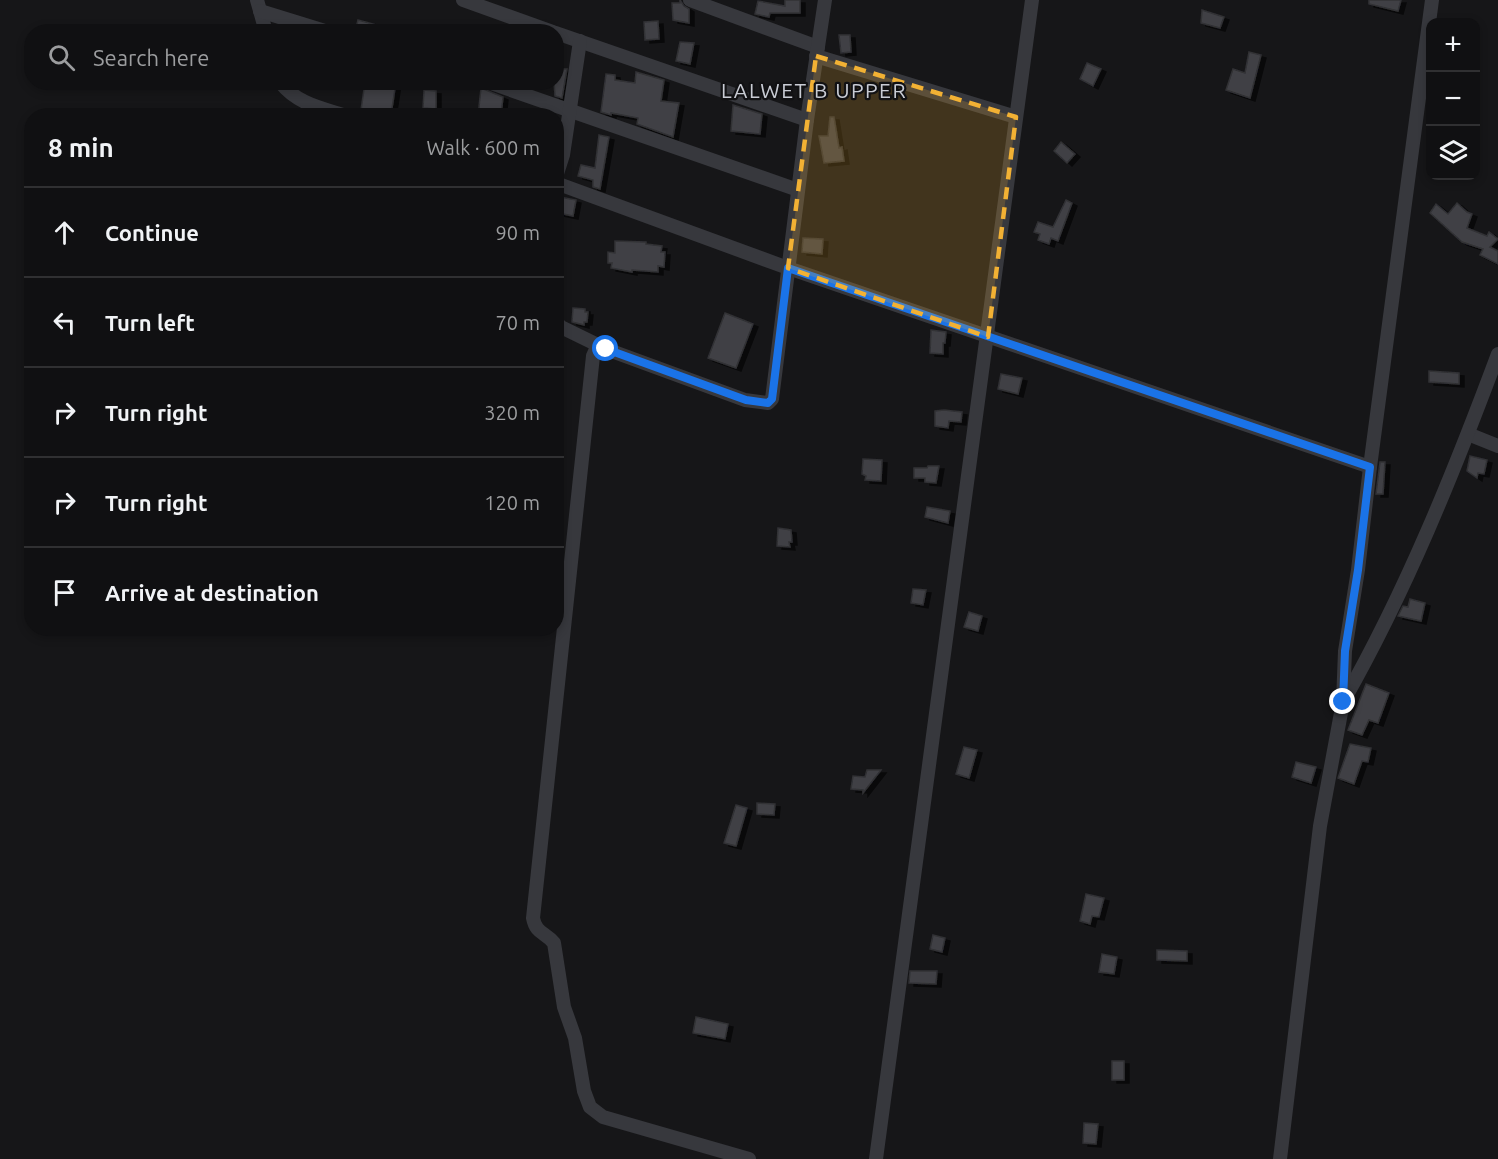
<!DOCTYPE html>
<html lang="en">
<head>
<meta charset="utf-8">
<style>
  :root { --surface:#101012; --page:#1e1e20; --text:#f1f3f6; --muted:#9c9d9f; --line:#303032 }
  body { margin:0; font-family:Ubuntu,sans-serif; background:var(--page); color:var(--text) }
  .controls { position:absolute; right:18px; top:18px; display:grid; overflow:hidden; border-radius:12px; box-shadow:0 3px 9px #0003 }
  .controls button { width:54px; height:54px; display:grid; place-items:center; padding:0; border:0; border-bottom:2px solid var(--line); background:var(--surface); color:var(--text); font:30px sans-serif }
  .stop { position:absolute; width:18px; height:18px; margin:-14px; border:4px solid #1a73e8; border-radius:50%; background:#fff }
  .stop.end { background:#1a73e8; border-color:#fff; box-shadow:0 2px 6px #0008 }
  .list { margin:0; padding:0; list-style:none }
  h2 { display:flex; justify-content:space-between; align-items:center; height:78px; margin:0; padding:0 24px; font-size:26px }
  h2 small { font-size:20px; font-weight:400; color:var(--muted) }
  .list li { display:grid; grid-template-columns:39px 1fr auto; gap:18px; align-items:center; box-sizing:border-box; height:90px; padding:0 24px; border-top:2px solid var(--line) }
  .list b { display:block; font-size:22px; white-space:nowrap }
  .list em { font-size:20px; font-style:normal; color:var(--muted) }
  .icon { flex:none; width:33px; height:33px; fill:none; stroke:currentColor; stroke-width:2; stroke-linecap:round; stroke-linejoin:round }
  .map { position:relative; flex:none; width:1498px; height:1159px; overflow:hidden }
  .search { position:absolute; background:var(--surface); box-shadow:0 3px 9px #0003; left:24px; top:24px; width:540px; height:66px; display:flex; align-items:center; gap:15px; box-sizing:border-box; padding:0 21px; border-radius:24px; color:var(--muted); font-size:22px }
  .panel { position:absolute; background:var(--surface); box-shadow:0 3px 9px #0003; left:24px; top:108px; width:540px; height:528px; border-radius:24px }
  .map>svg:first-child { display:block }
  .building { fill:#404145; stroke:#303034; stroke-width:1.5; filter:url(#shadow) }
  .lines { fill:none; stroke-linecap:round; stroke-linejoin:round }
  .minor { stroke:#37383d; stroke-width:14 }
  .route { stroke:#1a73e8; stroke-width:8 }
  .marked { fill:#f2b134; fill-opacity:0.2; stroke:#f2b134; stroke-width:4.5; stroke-dasharray:12 8; stroke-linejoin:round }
  .labels { text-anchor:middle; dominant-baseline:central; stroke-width:4.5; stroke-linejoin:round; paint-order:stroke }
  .quarter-label { font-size:21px; letter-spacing:1.5px; fill:#c9ccd4; stroke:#111113 }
</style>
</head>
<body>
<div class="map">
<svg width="1498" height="1159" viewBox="0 0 1498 1159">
  <defs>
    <filter id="shadow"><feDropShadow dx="5" dy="3" stdDeviation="0" flood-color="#0009"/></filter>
  </defs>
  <rect width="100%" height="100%" fill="#161618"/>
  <g class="building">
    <path d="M680,0L684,6L689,9V23L673,20L672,3H680Z"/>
    <path d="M785,0H800V13H770L769,17L755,14L758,1L785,6Z"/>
    <path d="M1369,0H1401L1398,11L1369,4Z"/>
    <path d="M1202,10L1224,17L1220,28L1201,23Z"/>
    <path d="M358,20L388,28V32H355Z"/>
    <path d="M658,21L659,39L645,40L644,22Z"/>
    <path d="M839,35H850L851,52L841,53Z"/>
    <path d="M680,42L694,43L690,64L676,61Z"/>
    <path d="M1249,52L1261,55L1250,98L1226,90L1233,69L1245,73Z"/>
    <path d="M1087,63L1101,69L1093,86L1080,79Z"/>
    <path d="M556,69H567L562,98L555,96L554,82H556Z"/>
    <path d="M636,72L664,80L661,101L679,103L673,137L637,124L638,118L611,113V115L601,112L606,74L615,75V80L635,83Z"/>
    <path d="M365,82H396L391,115L361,110Z"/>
    <path d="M481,88L503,97L501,116H478Z"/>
    <path d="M424,90L436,91V109L423,108Z"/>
    <path d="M733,105L762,114L760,134L731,131Z"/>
    <path d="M830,117H834L839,148L842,147L844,161L824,163L819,136H828Z"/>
    <path d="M599,135L609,137L600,189L593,187V180L578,176L581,165L595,168Z"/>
    <path d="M1061,142L1075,154L1067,163L1054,151Z"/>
    <path d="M560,197L576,200L573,216L558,213Z"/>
    <path d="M1066,200L1072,203L1058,241L1051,238L1049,244L1038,240L1040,234L1034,232L1038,222L1053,227Z"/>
    <path d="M1457,203L1467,212L1472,214L1467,228L1487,236L1489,232L1498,239L1490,247L1498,251V264L1480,255L1483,249L1462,242L1430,213L1436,204L1448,214Z"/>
    <path d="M803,238L823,239L822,254L802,252Z"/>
    <path d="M615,241L646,242V244L662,246L661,252H665L664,267L658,266V272L632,270V272L611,268L612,263H608V252L615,253Z"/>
    <path d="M573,308L585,309V312H588L587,322H584V325L572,322Z"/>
    <path d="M725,313L753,324L736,368L708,358Z"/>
    <path d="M931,330L946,332L945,343H943V354L930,353Z"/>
    <path d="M1429,371L1459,373V384L1429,382Z"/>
    <path d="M1001,374L1022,378L1018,394L998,389Z"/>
    <path d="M944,410L962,412L961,422L949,421L948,428L935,426V411Z"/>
    <path d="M1470,456L1487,460L1484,474L1478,473L1477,478L1467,471Z"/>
    <path d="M863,459L882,460L881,481L865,480L866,476L862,474Z"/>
    <path d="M1380,462H1385L1383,494H1376Z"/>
    <path d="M928,466H939L936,483L925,482V478H914V468H927Z"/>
    <path d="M927,507L950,511L948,523L925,517Z"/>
    <path d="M778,528L791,530L792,542H789L790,547L777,546Z"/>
    <path d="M913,589L926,590L923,605L911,603Z"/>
    <path d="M1410,599L1425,603L1421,621L1398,616L1403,606L1408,607Z"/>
    <path d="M969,612L982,616L978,631L964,627Z"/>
    <path d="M1366,684L1389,693L1378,723L1369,720L1362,735L1348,730Z"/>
    <path d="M1350,744L1371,748L1368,762L1362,761L1354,784L1338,778Z"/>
    <path d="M964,747L977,750L969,778L956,774Z"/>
    <path d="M1296,762L1316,767L1311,783L1292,777Z"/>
    <path d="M867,770H881L863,793V790L851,789L853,776L865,777Z"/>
    <path d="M757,803L775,804L774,815L757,814Z"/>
    <path d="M736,805L747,808L736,846L724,843Z"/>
    <path d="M1086,894L1104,898L1099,917L1092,916L1090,924L1080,921Z"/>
    <path d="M933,935L945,938L942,952L930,949Z"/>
    <path d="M1157,950L1187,951V961L1157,960Z"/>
    <path d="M1102,954L1117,957L1114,974L1099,972Z"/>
    <path d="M910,971H937L936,984L909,983Z"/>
    <path d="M696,1017L728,1024L725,1039L693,1033Z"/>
    <rect x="1112" y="1061" width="12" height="19"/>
    <path d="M1084,1123L1098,1124L1096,1144L1083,1143Z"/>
  </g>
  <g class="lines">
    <g class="minor">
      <path d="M257,0L266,32"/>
      <path d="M463,0L553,32"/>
      <path d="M690,0L818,47"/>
      <path d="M260,11L328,32"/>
      <path d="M556,33L807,120"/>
      <path d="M816,56L1016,117"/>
      <path d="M280,82C297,104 321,108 346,116"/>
      <path d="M488,82L798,190"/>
      <path d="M556,177L563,155L580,41"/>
      <path d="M556,183L788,268L1370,467"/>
      <path d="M556,322L561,327L606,349L745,400L768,403L772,399L807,120L825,0"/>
      <path d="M598,345L593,356L533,918C536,934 545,932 554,943L564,1007L575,1038L584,1091L590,1107L603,1117L749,1159"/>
      <path d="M1468,434L1498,446"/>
      <path d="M1344,700C1406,591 1454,472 1498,354"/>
      <path d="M876,1159L1032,0"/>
      <path d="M1280,1159L1320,826L1343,702L1345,651L1358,570L1370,467L1432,0"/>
    </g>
  </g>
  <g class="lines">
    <path class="route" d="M606,349L746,400L768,403L772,399L773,391L788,268L1370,467L1358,570L1345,651L1343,702"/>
  </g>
  <path class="marked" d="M816,56L1016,117L988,337L788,268Z"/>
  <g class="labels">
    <g class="quarter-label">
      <text x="814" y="90">LALWET B UPPER</text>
    </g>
  </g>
</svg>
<div class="controls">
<button>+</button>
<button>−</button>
<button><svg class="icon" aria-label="layers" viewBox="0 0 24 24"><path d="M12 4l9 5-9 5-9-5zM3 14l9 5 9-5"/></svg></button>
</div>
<div class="stop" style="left:606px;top:349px"></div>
<div class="stop end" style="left:1343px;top:702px"></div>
<div class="search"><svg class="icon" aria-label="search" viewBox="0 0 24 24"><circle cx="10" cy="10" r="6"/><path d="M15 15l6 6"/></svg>Search here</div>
<section class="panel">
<h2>8 min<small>Walk · 600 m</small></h2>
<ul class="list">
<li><svg class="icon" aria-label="ahead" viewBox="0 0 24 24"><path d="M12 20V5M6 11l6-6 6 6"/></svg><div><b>Continue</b></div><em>90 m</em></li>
<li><svg class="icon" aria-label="left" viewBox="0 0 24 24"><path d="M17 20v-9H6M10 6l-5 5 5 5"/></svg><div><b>Turn left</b></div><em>70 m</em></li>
<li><svg class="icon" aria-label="right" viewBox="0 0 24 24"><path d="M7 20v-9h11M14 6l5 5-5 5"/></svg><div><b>Turn right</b></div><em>320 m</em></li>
<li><svg class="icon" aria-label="right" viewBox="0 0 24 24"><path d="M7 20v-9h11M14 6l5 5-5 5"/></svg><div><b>Turn right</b></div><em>120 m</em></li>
<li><svg class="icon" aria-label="arrive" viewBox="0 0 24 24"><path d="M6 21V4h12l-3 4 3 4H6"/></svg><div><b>Arrive at destination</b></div></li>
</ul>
</section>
</div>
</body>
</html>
